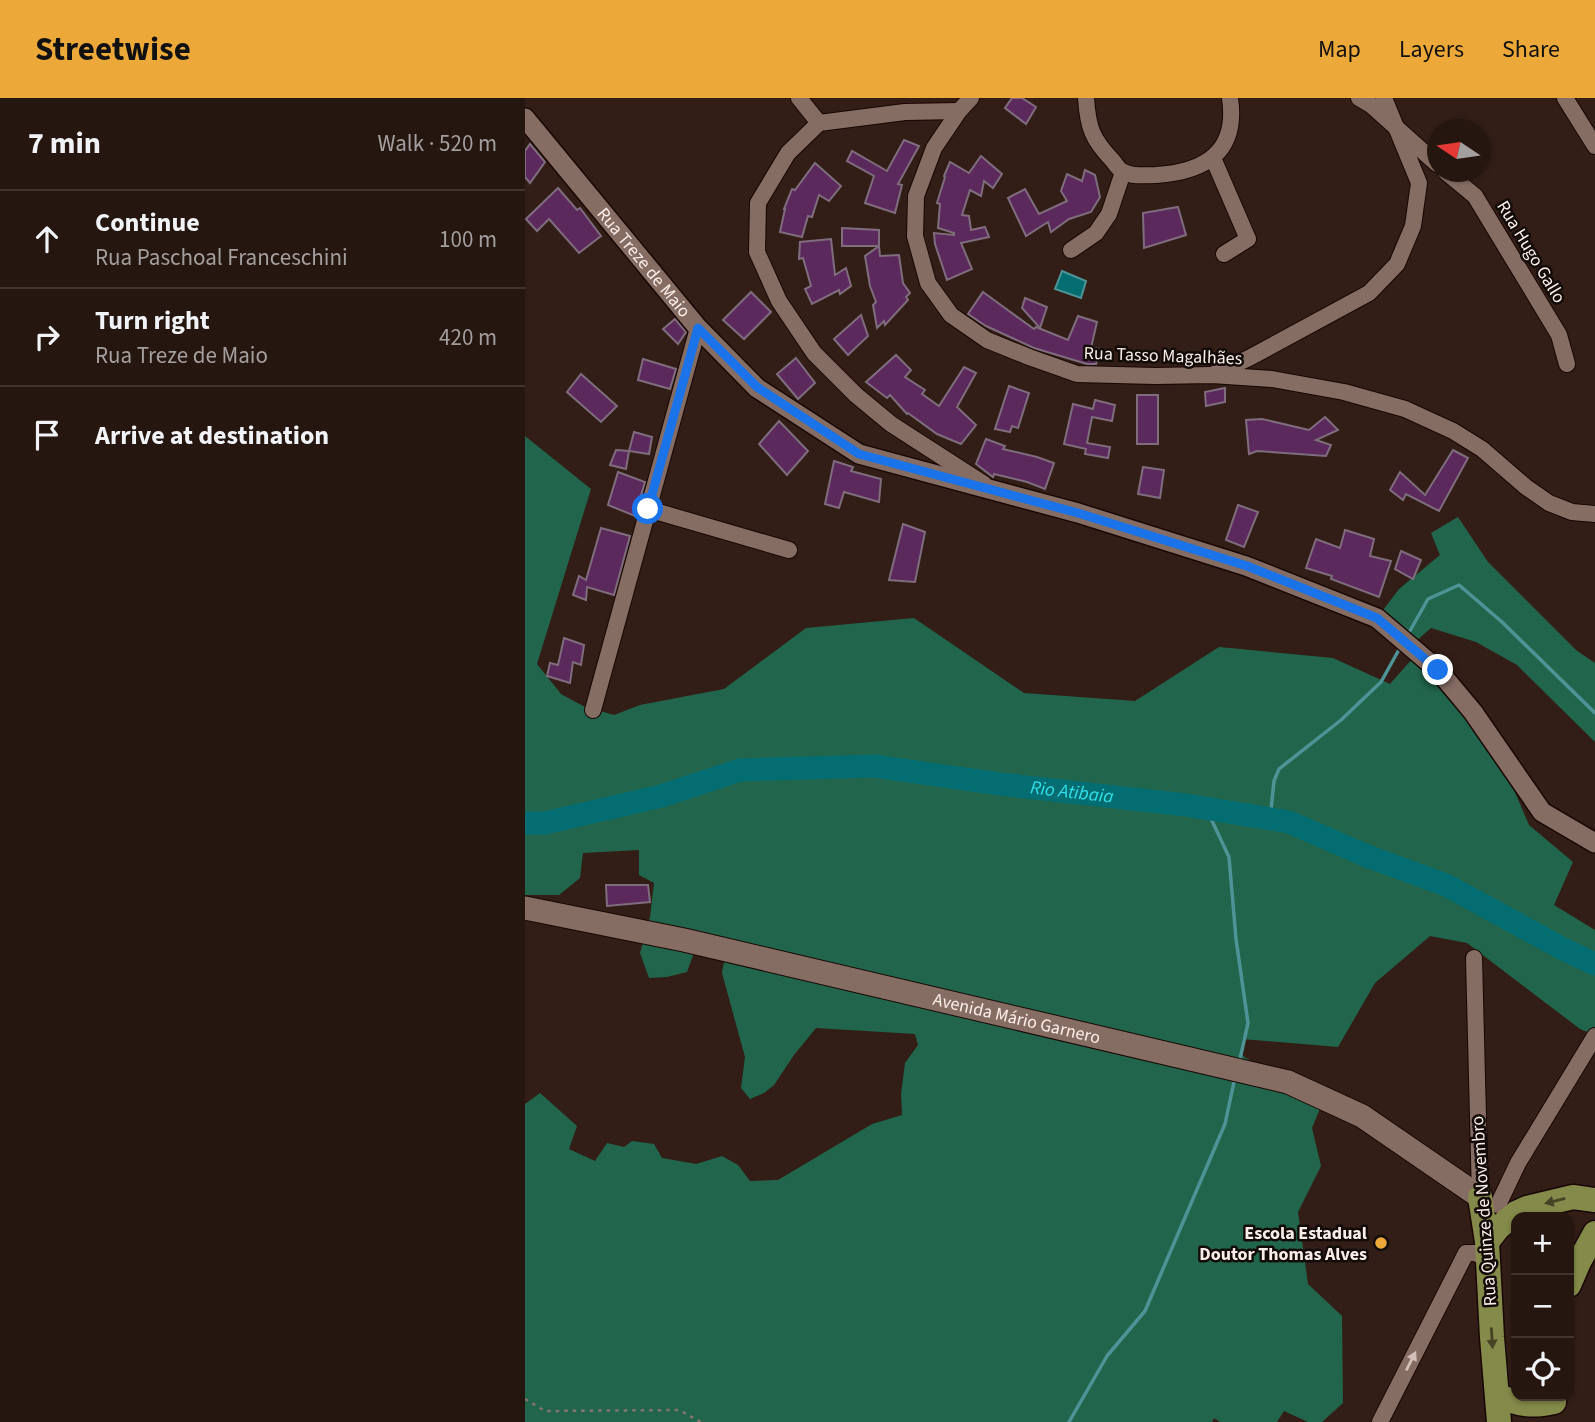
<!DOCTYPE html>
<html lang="en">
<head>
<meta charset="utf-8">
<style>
  :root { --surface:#261610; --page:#32231e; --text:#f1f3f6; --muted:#a49f9f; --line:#423530; --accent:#eca93a }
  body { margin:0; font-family:"Source Sans 3",sans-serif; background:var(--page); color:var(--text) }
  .controls { position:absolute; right:21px; bottom:21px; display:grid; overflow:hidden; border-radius:14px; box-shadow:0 2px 5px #0004 }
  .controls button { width:63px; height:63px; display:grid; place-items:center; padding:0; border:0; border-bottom:2px solid var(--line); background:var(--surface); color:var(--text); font:35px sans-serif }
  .compass { position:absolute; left:902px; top:21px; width:63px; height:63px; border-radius:50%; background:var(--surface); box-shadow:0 2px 5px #0004; rotate:283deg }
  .stop { position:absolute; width:21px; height:21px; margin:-16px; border:5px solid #1a73e8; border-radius:50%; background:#fff }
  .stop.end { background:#1a73e8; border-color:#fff; box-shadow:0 2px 7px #0008 }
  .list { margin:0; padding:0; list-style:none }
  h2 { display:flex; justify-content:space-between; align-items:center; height:91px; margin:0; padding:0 28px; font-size:30px }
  h2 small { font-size:23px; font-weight:400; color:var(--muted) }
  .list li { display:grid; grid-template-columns:46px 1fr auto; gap:21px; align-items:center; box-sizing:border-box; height:98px; padding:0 28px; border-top:2px solid var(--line) }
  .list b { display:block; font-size:26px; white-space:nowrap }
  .list p { margin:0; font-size:23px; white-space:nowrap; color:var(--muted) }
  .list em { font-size:23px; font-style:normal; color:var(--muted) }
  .icon { flex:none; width:38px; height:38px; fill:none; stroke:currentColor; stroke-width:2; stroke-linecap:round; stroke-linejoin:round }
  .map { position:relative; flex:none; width:1070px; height:1324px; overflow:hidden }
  header { display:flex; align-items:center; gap:42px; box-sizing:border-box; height:98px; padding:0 35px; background:var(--accent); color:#111 }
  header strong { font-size:33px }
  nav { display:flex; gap:38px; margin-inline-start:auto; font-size:24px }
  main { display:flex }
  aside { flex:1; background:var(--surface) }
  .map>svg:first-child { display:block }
  .forest { fill:#21664c }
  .water { fill:#046d72; stroke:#4e9395; stroke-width:2 }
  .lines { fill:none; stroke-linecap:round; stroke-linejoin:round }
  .stream { stroke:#4e9395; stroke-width:3.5 }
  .river { stroke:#046d72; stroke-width:23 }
  .building { fill:#5b295c; stroke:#7f6d7e; stroke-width:2 }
  .minor-casing { stroke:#190703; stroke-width:18 }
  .tertiary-casing { stroke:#190703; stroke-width:22 }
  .secondary-casing { stroke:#190703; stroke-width:25 }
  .primary-casing { stroke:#190703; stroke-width:27 }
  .path { stroke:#85746d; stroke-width:2.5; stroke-dasharray:3.5 5; stroke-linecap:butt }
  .minor { stroke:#866d64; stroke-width:16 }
  .tertiary { stroke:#866d64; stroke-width:19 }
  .secondary { stroke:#866d64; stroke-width:23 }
  .primary { stroke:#848a49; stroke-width:24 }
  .oneway { fill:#464425 }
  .oneway2 { fill:#d2c0b9 }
  .route { stroke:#1a73e8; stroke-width:9 }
  .poi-dot { fill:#eca93a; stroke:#130b07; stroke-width:2.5 }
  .labels { text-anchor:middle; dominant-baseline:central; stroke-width:5; stroke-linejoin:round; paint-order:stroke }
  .street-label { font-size:18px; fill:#fbede7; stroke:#130b07 }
  .poi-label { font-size:18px; font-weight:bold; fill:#fbede7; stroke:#130b07; text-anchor:end }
  .water-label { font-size:19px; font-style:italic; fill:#31dfe8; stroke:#130b07 }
</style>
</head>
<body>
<header>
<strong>Streetwise</strong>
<nav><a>Map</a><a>Layers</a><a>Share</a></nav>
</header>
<main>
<aside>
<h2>7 min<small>Walk · 520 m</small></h2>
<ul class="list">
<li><svg class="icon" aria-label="ahead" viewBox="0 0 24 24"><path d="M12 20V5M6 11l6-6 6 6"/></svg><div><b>Continue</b><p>Rua Paschoal Franceschini</p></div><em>100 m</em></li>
<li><svg class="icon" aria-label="right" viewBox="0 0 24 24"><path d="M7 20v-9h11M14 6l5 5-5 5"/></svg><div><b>Turn right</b><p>Rua Treze de Maio</p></div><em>420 m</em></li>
<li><svg class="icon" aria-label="arrive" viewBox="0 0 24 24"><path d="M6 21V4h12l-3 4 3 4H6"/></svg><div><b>Arrive at destination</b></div></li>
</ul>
</aside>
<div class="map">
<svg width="1070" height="1324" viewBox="0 0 1070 1324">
  <rect width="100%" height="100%" fill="#321e16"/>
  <g class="forest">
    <path d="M0,338L66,391L12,566L36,596L58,608L89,617L115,607L199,591L281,530L389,520L499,595L610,603L694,549L808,560L865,586L888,560L941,614L984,680L1004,727L1048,764L1029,807L1070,832V937L1055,931L942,845L905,838L850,885L813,949L717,941L718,958L796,1008L787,1030L796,1068L773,1114L783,1186L817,1218L818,1305L797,1324H783L759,1313L752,1324H695L689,1320L687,1324H0V1006L15,995L52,1028L44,1051L70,1063L82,1045L99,1049L107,1043L129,1046L137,1060L171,1066L197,1058L213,1067L225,1083L253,1082L347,1026L377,1017L376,996L380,965L393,947L390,936L291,930L269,957L249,987L239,995L225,1001L216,990L220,959L197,875L200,858L170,852L162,874L142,879L124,880L115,855L125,819L129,785L114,777V752L58,755L55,780L34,797H0Z"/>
    <path d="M933,419L963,464L1051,552L1070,565V644L992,567L951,544L906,530L890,544L852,520L874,491L915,457L906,435Z"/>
  </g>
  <path class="water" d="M537,173L561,183L556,200L530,191Z"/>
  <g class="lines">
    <g class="stream">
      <path d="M882,538L903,501L934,487L977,524L1070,615"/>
      <path d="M681,710L704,759L711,841L723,925L715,961"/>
      <path d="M745,721L749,683L754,671L816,622L856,584L876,548"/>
      <path d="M544,1324L582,1258L620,1213L700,1026L709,984"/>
    </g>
    <path class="river" id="s1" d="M0,725H20L136,698L215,672L349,668L475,686L661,707L764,724L842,758L921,787L1040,852L1070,866"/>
  </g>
  <g class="building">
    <path d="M487,0H497L511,9L501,26L480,10Z"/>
    <path d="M379,42L394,48L373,86L377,87L370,115L340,105L349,78L322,63L327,53L362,73Z"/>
    <path d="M5,46L20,64L5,85L0,79V53Z"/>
    <path d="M456,58L477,76L468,90L459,83L456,98L445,92L437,117L444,118L446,132L460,129L464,139L436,145L447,171L422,182L410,146L409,135L429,137V135L413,130L415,106L412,105L420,79L419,78L425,64L444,75Z"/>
    <path d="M290,65L316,88L304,103L294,97L287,119L283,118L277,139L255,134L260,111H259L267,91L270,92Z"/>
    <path d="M560,72L570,77L575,99L566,114L544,121L526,134L523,124L501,138L483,100L500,91L514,116L542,103L536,93L542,76L557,83Z"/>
    <path d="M33,90L52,112L55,110L76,138L54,155L24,121L12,133L1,121Z"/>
    <path d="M653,109L661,137L619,150L618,115Z"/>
    <path d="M317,130L354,132V148H317Z"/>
    <path d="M306,141L310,177L321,170L326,188L315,196L314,192L287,206L280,191L286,188L278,160L274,161L275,144Z"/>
    <path d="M354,148L355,158L374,157L378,185L385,195L381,199L383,202L360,227L359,223L352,230L348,207L351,204L345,188L340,158Z"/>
    <path d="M226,194L246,214L219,241L198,222Z"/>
    <path d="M458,194L509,231L511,229L543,242L553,218L572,224L566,250L576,251L571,266H562L509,250L461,228L443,216Z"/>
    <path d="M500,200L522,209L515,230L497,210Z"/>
    <path d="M336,217L343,238L323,257L309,241Z"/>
    <path d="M150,221L161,234L153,246L138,231Z"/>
    <path d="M371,257L386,272L380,279L400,292L397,296L414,308L439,269L451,275L432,309L451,327L436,346L412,336L383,315L382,316L365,297L362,300L341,284Z"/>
    <path d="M271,260L290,285L273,301L252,276Z"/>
    <path d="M118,261L151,271L145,291L113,282Z"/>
    <path d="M56,276L92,308L76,324L42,294Z"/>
    <path d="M484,288L504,295L493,330L487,328L485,334L470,331Z"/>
    <path d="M700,290V304L681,308L680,294Z"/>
    <rect x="612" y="297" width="21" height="49"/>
    <path d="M570,302L590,307L587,323L567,319L562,345L585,349L583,360L560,356L561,351L539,346L548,306L568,311Z"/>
    <path d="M800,319L813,332L791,342L806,347L801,358L732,353L724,356L721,322L737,321L784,332Z"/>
    <path d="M254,323L283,353L262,377L234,346Z"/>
    <path d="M109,334L127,339L124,356L104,353Z"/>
    <path d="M461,341L480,348L478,351L512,359L529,365L520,391L502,384L469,376L468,379L451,366Z"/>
    <path d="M91,352L104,353L101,371L85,367Z"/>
    <path d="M928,352L943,360L914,413L881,396L878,402L865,392L875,374L900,397Z"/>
    <path d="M309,363L328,369L326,373L356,381L354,404L319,394L314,410L300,406Z"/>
    <path d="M618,369L639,372L635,400L613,396Z"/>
    <path d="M93,374L120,384L110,418L83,407Z"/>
    <path d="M713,407L733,414L719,449L701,442Z"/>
    <path d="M378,426L400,434L390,484L364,482Z"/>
    <path d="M76,430L105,438L89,497L62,489L61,502L48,497L54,478L61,482Z"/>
    <path d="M820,432L849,441L845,458L866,463L854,499L806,481L807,478L781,470L791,441L815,450Z"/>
    <path d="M876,453L896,462L888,481L870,471Z"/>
    <path d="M39,540L59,547L56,567L48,564L45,585L22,578L25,565L33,567Z"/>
    <path d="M81,787H123L125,804L82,808Z"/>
  </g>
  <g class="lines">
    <g class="minor-casing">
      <g id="minor">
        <path d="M274,0L294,25"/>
        <path d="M446,0L434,13L409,50L391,98L390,138L403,185L426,217L462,242L504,259L552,276L630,278L687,277L747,281L819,294L880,311L928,333L957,351L1001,389L1024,405L1047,414L1070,416"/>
        <path d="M561,0C563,30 567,41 588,63C591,67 595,73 599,74C608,79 621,77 631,77C680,74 713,54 705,0"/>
        <path d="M834,0L846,7L912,66"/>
        <path d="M1040,0L1070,48"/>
        <path d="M434,13L380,14L294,25L263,55L233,105L232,154L254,203L289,255L331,297L366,326L459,386"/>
        <path d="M688,60L723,141L699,156"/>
        <path d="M921,74L950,98L1034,237L1042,266"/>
        <path d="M546,152L571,135L584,116L598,74"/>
        <path d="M689,276L724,260L844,195L872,166L888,128L894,85L859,0"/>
        <path d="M123,411L264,452"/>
        <path d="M68,612L173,230"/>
        <path d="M949,860L955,1099"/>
        <path d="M973,1107L993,1065L1070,938"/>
        <path d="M855,1324L941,1155H950L962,1160"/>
      </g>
    </g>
    <g class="tertiary-casing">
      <g id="tertiary">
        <path id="s2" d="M0,20L173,230L232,290L334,356L553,415L721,468L852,520L913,572L948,614L1017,714L1070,745"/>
      </g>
    </g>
    <g class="secondary-casing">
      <g id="secondary">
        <path id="s3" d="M0,810L159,842L763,984L837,1018L955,1099"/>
      </g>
    </g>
    <g class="primary-casing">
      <g id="primary">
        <path d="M955,1099L962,1144L967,1239L974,1324"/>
        <path d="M962,1144L973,1130L991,1115L1002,1110L1048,1099L1070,1102"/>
        <path d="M1044,1187L1054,1164L1070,1135"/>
        <path d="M972,1297C994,1307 1006,1309 1029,1304"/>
      </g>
    </g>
    <path class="path" d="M0,1301L20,1313L154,1312L176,1324"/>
    <use href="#minor" class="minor"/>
    <use href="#tertiary" class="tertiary"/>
    <use href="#secondary" class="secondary"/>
    <use href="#primary" class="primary"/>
  </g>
  <defs><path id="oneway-solid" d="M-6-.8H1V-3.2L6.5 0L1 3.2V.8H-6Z" transform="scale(1.75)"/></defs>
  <g class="oneway">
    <use href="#oneway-solid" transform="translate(1030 1103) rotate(166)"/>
    <use href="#oneway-solid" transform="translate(967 1240) rotate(86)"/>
  </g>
  <use class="oneway2" href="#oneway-solid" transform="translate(886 1263) rotate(-63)"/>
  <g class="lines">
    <path class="route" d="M123,411L173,230L232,289L334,356L553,415L722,468L852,520L913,572"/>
  </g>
  <circle class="poi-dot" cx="856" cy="1145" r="7"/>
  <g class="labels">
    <g class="street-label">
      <text transform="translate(1006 154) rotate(59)">Rua Hugo Gallo</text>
      <text stroke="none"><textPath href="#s2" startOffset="187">Rua Treze de Maio</textPath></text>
      <text transform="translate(638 258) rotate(2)">Rua Tasso Magalhães</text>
      <text stroke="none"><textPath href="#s3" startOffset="504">Avenida Mário Garnero</textPath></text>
      <text transform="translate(959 1113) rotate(-94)">Rua Quinze de Novembro</text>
    </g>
    <g class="poi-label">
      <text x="842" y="1135">Escola Estadual<tspan x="842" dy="21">Doutor Thomas Alves</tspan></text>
    </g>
    <g class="water-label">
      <text stroke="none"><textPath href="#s1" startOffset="556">Rio Atibaia</textPath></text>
    </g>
  </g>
</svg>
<div class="controls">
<button>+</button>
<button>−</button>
<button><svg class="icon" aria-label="locate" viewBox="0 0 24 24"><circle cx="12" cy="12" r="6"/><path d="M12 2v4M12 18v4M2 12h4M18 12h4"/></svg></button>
</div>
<svg class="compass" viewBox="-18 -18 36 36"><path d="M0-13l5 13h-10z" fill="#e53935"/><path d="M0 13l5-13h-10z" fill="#a49f9f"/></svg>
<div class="stop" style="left:123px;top:411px"></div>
<div class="stop end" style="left:913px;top:572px"></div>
</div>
</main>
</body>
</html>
